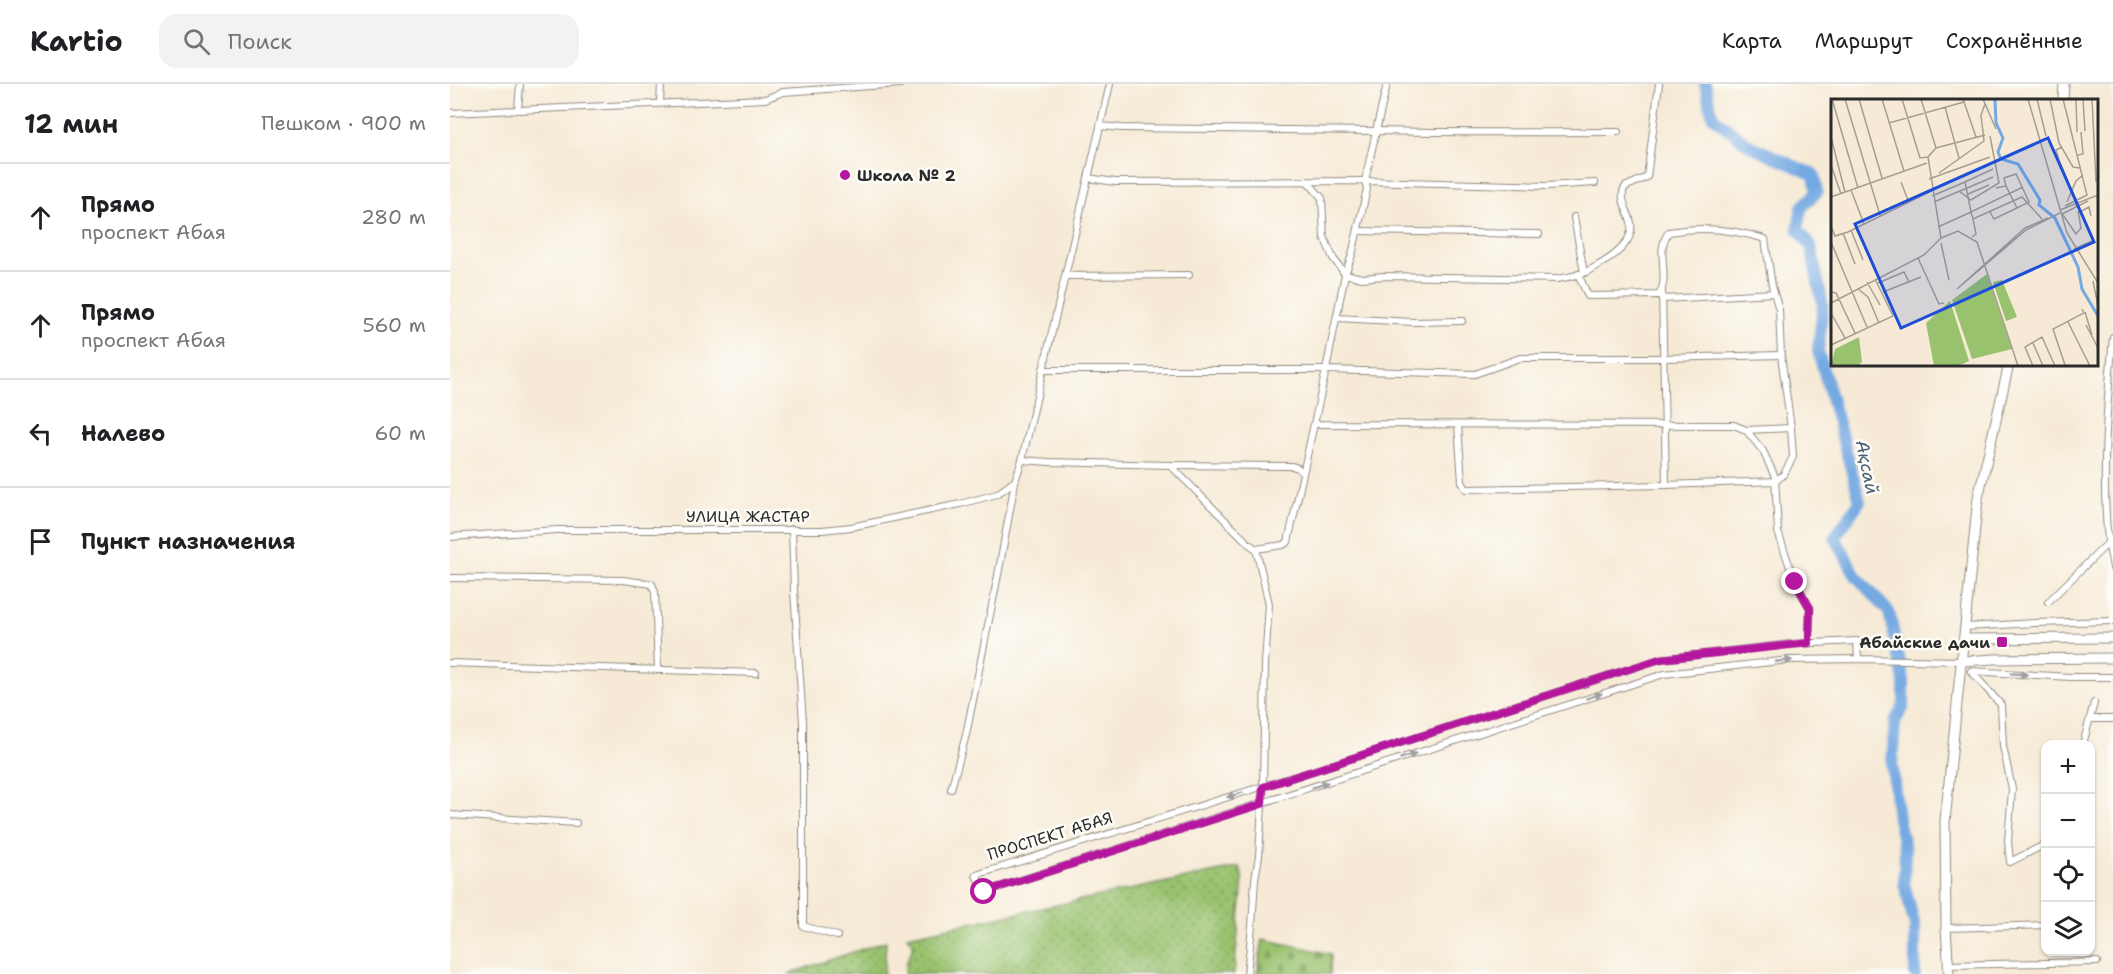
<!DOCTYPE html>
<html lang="ru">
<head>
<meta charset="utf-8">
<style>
  :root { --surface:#fff; --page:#f2f2f2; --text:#202124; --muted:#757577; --line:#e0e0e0 }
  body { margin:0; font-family:"Shantell Sans",sans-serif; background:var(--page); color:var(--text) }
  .controls { position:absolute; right:18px; bottom:18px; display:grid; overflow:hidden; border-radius:12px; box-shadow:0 2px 4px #0004 }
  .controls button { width:54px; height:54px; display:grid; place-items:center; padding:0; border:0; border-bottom:2px solid var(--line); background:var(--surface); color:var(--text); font:30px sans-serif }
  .stop { position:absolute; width:18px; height:18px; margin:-14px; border:4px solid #b5179e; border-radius:50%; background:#fff }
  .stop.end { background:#b5179e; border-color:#fff; box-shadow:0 2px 6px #0008 }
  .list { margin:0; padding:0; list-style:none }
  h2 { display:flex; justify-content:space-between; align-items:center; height:78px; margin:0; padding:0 24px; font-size:26px }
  h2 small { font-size:20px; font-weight:400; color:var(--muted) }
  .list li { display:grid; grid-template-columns:39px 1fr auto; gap:18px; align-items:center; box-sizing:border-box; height:108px; padding:0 24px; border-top:2px solid var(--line) }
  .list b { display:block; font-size:22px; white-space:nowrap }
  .list p { margin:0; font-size:20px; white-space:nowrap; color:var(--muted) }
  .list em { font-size:20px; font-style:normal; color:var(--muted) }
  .icon { flex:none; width:33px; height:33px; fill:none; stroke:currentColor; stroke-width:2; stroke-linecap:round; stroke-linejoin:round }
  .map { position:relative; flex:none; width:1663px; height:890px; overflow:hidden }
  header { display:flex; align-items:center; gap:36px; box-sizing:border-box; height:84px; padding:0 30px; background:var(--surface); border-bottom:2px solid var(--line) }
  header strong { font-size:28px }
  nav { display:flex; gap:33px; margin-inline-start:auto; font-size:21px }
  .search { width:420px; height:54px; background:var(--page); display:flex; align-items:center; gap:15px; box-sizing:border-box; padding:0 21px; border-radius:18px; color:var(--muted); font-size:22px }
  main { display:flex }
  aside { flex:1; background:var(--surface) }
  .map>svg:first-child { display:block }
  .grass { fill:url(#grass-dots); stroke:#62764c; stroke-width:1.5 }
  .cemetery { fill:url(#cemetery-stones); stroke:#62764c; stroke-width:1.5 }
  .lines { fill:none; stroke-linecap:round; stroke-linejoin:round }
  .river { stroke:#75a9e2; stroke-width:12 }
  .minor-casing { stroke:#908a80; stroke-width:8 }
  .secondary-casing { stroke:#908a80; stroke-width:11 }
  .minor { stroke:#fff; stroke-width:6 }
  .secondary { stroke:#fff; stroke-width:9 }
  .oneway { fill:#a0a0a0 }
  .route { stroke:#b5179e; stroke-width:8 }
  .poi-dot { fill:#b5179e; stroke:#fdfcf7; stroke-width:2 }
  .labels { text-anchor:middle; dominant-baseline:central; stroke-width:5; stroke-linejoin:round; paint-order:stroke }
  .poi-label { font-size:16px; font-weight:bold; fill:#2b2b2b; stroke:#fdfcf7; text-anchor:start }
  .street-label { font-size:16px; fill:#2b2b2b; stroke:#fdfcf7 }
  .water-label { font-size:18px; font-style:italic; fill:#495d74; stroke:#fdfcf7 }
  .inset-river { fill:none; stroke:#75a9e2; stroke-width:3 }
  .inset-road { fill:none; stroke:#a59e92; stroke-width:1.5 }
  .view { fill:#1d4ed8; fill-opacity:0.15; stroke:#1d4ed8; stroke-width:3 }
  .inset-edge { fill:none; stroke:#2b2b2b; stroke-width:3 }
</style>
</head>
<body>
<header>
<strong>Kartio</strong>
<div class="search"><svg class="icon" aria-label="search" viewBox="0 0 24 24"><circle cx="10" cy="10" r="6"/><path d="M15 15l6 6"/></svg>Поиск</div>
<nav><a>Карта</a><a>Маршрут</a><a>Сохранённые</a></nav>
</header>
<main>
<aside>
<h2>12 мин<small>Пешком · 900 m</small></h2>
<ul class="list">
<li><svg class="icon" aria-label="ahead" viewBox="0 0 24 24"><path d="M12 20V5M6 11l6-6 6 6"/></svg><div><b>Прямо</b><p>проспект Абая</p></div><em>280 m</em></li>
<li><svg class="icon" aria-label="ahead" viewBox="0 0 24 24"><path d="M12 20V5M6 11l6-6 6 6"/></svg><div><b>Прямо</b><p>проспект Абая</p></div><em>560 m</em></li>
<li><svg class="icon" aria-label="left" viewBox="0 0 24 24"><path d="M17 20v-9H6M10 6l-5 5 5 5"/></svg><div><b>Налево</b></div><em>60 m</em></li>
<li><svg class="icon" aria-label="arrive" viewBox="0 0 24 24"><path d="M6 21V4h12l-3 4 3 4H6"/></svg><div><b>Пункт назначения</b></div></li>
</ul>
</aside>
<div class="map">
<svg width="1663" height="890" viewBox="0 0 1663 890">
  <defs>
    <pattern id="grass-dots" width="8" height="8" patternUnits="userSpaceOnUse" patternTransform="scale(1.5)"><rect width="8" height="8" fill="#99c26e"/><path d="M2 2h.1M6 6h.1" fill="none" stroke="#7d9e5b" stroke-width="1.8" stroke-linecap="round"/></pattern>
    <pattern id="cemetery-stones" width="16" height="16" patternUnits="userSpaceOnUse" patternTransform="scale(1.5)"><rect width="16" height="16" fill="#99c26e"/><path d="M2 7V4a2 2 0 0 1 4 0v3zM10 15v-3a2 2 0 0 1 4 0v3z" fill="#7d9e5b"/></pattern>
  </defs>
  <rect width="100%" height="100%" fill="#fdfcf7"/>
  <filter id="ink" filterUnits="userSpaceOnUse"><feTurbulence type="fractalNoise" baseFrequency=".0167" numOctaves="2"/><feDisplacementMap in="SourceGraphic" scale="12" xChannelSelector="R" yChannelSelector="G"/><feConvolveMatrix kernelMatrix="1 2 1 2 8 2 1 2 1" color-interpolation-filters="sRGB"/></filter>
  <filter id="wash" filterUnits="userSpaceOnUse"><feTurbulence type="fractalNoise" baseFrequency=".008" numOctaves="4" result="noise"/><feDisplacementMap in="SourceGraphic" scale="24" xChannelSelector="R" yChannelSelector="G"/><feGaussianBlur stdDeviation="1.35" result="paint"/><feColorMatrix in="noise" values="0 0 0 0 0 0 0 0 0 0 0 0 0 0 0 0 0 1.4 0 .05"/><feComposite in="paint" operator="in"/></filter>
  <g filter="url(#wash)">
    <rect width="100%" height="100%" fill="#f6ead6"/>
    <g class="grass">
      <path d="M790,783L793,796L784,890H455L456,879L464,861L457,852Z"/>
      <path d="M436,857L434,890H338Z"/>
    </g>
    <path class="cemetery" d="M813,855L881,870L880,890H807Z"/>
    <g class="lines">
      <path class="river" d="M1255,0L1263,33L1299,61L1364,91L1367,108L1352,123L1348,145L1361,162L1373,223L1368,267L1410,417L1385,453L1406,492L1439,528L1454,597V622L1445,637L1442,680L1448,735L1455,765L1454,799L1465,842V890"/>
    </g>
  </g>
  <g filter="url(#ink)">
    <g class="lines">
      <g class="minor-casing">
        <g id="minor">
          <path d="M210,19L211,0"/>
          <path d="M68,26L70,0"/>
          <path d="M0,29L315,15L333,8L450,0"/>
          <path d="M650,42L672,44L926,47L937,0"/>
          <path d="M1168,48C1087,48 1007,49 926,47L915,97L917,105L902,171L895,190L876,286L1025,290L1070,274H1213L1331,271"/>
          <path d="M638,94L665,98L915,97L1098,102L1145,99"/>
          <path d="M857,97L872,114L874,153L883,174L895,190L912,194L933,192L1108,195C1117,193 1127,192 1136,188C1154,179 1185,162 1181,139C1179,127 1168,114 1175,103L1197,93L1209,0"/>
          <path d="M1124,133L1134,189"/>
          <path d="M908,147L1089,150"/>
          <path d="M1128,190L1138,212L1209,211C1221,192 1204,166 1219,148C1251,142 1283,145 1315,155L1322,202L1329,226L1331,271L1341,344L1343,373L1334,390L1326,397L1216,401L1212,207"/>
          <path d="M615,192L739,191"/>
          <path d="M1213,215L1324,209"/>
          <path d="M887,234L963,238L1012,237"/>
          <path d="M1663,253C1657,320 1651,390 1658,457C1659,466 1662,475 1663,484"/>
          <path d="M593,286H876L864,340L1284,341L1296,346L1313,367L1325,393L1328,448L1345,498L1360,524L1359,559"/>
          <path d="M1008,341L1012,398L1016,405L1216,401"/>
          <path d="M1296,346L1341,344"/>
          <path d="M572,376L599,378L720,381L798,459L806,465L833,461L838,458L864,340"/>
          <path d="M720,381L842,382L848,384L853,389"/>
          <path d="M342,445L344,507L353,639V842L387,852"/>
          <path d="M0,453L107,446H372L401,443L510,420L547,410L565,397L572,376L660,0"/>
          <path d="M0,494L173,496L202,500L205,508L208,586"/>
          <path d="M1598,518L1663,454"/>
          <path d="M1516,543L1585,539L1663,537"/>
          <path d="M1408,575L1407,557L1342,560L1210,575L869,685L526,791L534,808L1214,590L1340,576L1408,575L1512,577"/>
          <path d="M0,579L306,589"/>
          <path d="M1521,587L1551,621L1553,662L1562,705L1558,757L1560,778L1596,760"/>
          <path d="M1521,587L1620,593H1663"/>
          <path d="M1640,635H1663"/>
          <path d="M1633,660L1644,619"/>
          <path d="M501,705L516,651L549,486L565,398"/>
          <path d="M0,731L126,739"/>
          <path d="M1496,844L1596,841"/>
          <path d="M1497,881L1647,878"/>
          <path d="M797,890L802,842L805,795L809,772L813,703L815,580L819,520L806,465"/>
        </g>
      </g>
      <g class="secondary-casing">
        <g id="secondary">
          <path d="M1613,16L1614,0"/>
          <path d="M1515,555L1663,554"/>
          <path d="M1512,577L1545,575L1663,574"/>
          <path d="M1499,890L1496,844L1495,737L1528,414L1559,280"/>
        </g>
      </g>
      <use href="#minor" class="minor"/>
      <use href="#secondary" class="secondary"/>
    </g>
    <defs><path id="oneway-solid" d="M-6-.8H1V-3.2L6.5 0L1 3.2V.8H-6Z" transform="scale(1.5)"/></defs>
    <g class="oneway">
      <use href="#oneway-solid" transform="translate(1334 577) rotate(-5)"/>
      <use href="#oneway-solid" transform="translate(1569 590) rotate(4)"/>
      <use href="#oneway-solid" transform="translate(1144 612) rotate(-18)"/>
      <use href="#oneway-solid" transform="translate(958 672) rotate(-18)"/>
      <use href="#oneway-solid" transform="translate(870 701) rotate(-18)"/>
      <use href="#oneway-solid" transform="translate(785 711) rotate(163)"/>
    </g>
  </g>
  <g class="lines" filter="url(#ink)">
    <path class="route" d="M534,808L812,720L813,703L1210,575L1359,559L1360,524L1345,498"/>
  </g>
  <g class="poi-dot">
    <circle cx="395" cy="91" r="6"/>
    <rect x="1546" y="552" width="12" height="12" rx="3"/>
  </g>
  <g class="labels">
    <g class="poi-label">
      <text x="407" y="91">Школа № 2</text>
      <text x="1540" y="558" text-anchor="end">Абайские дачи</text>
    </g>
    <g class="street-label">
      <text x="298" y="432">УЛИЦА ЖАСТАР</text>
      <text transform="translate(600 752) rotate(-17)">ПРОСПЕКТ АБАЯ</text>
    </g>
    <g class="water-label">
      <text transform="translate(1417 383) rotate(78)">Ақсай</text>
    </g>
  </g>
  <g transform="translate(1381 15)">
    <rect width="267" height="267" fill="#f6ead6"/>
    <path d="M156,175L181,250L141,260L121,201ZM119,202L138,262L127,267H103L95,224ZM28,238L31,263L26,267H0L4,250Z" fill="#99c26e"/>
    <path d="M171,181L186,218L175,222L162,183Z" fill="#99c26e"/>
    <path class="inset-river" d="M164,0L165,24L172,39L167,53L170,60L187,65L209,101L208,106L224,119L247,168L251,190L267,217"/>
    <path class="inset-road" d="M1,0L27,89M14,0L49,116M28,0L51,79M51,0L73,72M71,0L89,59L97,58M90,0L105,49M132,0L145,38M152,0L165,30M197,0L236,134L267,184M206,0L215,37M219,0L228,44L242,68L249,69M232,0L256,96L234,107M245,0L246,33M252,0L254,32M261,0L265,83M114,8L128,59M58,24L133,3M0,38L14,93M231,48L225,51L228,61L245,102M247,56L252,55L250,33M0,66L10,95M162,70L134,83L140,113L192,88M108,74L153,42L150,16L154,5M133,76L159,65M98,80L159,58M70,83L77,101M165,89L175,87L173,79L185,75L198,103L186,109L175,87M20,91L33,125M128,92L140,101L168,84L159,37M137,95L158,86M101,97L134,83M0,98L96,64M103,103L162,78M236,103L245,82L252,76M229,111L267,96M159,113L163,120L186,109M247,114L258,108L260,117M231,115L257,102M232,116L245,135M217,119L194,129L126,190L195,131L229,114M0,127L4,137L17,133L133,76M107,128L140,113L142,120L191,98L211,120M20,131L32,161M12,134L24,165M245,135L250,129L247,112M141,138L145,135L142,120M110,139L127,132L146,143L187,267M110,139L97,58L105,49L154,36M0,143L36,228M110,144L118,181M243,150L261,142M87,159L108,205L113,204M262,182L267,207M36,183L49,206M47,184L73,173L78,183M27,190L37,198L48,224M0,193L5,194L24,234M52,193L90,178M0,204L93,156L110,139M254,213L261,236M0,214L14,239M237,223L259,267M255,226L267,249M202,244L212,267M0,246L62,217L44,180M234,266L222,230L253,214L251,210M202,267L194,248L211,238L224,267"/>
    <path class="view" d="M217,39L263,143L70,229L24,125Z"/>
    <rect width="267" height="267" class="inset-edge"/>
  </g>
</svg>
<div class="controls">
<button>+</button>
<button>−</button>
<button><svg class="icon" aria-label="locate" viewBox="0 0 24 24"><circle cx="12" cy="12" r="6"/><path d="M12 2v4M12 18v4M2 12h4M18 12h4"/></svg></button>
<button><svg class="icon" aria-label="layers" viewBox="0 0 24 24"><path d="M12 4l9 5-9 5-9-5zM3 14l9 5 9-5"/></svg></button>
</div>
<div class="stop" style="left:534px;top:808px"></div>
<div class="stop end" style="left:1345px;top:498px"></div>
</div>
</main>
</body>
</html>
